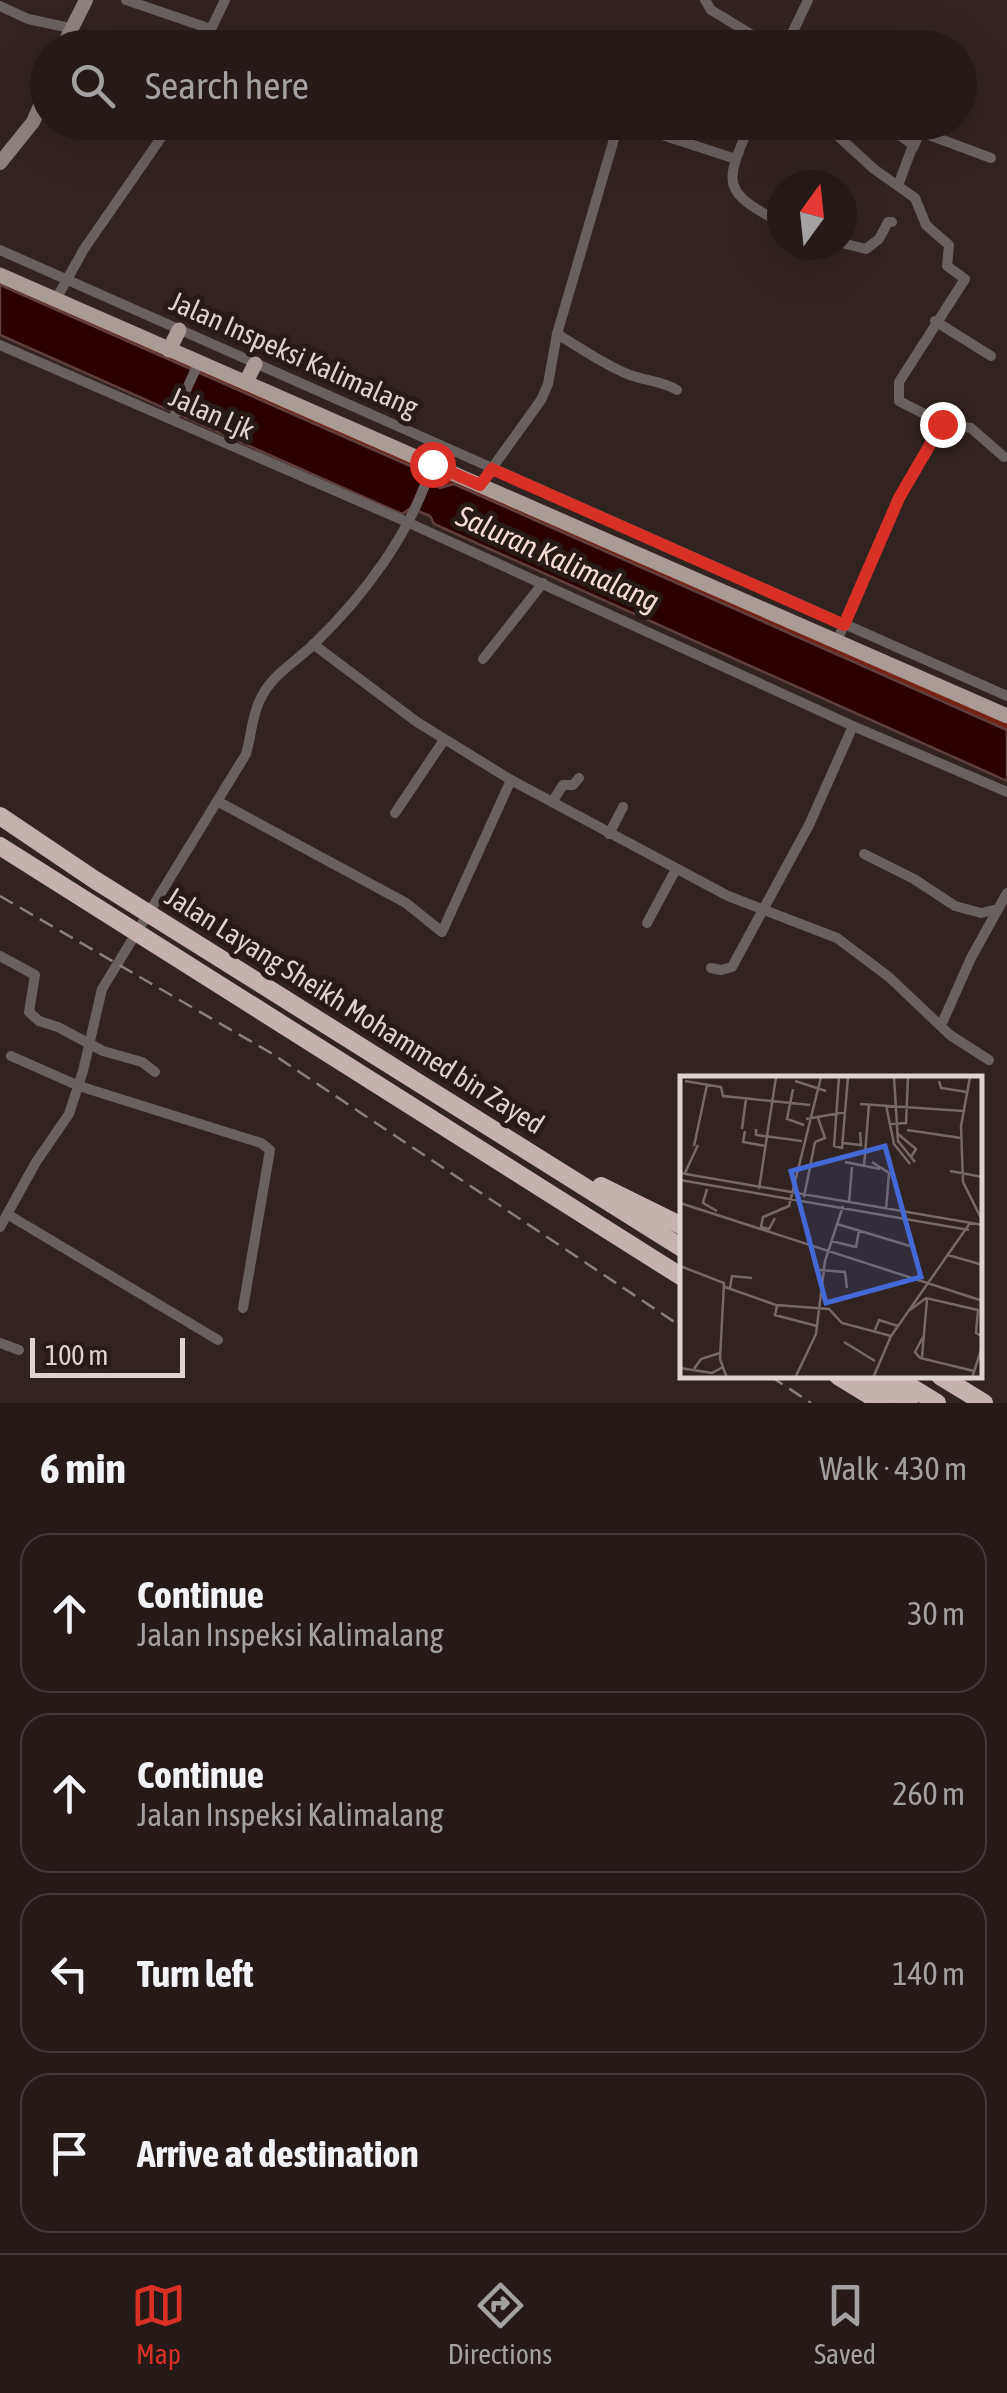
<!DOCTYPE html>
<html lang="en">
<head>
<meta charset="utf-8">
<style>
  :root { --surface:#251a18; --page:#2d2321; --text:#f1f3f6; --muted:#a3a1a2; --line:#423837; --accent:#d93025 }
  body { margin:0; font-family:"Asap Condensed",sans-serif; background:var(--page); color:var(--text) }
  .compass { position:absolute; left:767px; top:170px; width:90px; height:90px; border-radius:50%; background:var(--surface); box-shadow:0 10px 40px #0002; rotate:15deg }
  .scale { position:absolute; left:30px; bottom:25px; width:155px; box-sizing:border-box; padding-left:10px; border:5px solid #ddd3d1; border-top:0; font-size:28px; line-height:35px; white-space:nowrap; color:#ddd3d1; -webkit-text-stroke:8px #271a17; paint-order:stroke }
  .stop { position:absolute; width:30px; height:30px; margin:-22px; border:8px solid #d93025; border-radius:50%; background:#fff }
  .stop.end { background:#d93025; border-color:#fff; box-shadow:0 2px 10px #0008 }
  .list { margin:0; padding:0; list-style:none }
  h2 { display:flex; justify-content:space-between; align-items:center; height:130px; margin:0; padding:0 40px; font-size:42px }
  h2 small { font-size:32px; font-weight:400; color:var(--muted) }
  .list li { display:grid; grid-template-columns:65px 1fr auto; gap:30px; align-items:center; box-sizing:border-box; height:160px; margin:0 20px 20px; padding:0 20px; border:2px solid var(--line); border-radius:30px }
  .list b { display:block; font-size:38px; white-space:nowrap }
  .list p { margin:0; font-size:32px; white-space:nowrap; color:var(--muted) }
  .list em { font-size:32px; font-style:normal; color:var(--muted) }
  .icon { flex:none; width:55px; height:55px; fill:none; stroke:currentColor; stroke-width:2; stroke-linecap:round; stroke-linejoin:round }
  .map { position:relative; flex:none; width:1007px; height:1403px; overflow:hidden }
  .search { position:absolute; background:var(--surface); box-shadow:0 10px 40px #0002; left:30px; right:30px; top:30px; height:110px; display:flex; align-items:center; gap:25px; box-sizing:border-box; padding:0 35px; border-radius:55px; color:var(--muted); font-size:38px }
  .sheet { height:850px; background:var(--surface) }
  nav { display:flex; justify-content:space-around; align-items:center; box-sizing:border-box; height:140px; border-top:2px solid var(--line); background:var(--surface); font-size:28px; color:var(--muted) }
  nav a { display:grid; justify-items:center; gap:5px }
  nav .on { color:var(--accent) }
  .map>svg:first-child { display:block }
  .green { fill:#752212 }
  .water { fill:#2b0000; stroke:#603f3f; stroke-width:2.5 }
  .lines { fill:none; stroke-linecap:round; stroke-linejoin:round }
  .street { stroke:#696160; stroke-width:10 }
  .secondary { stroke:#8e827f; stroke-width:14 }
  .primary { stroke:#ab9b97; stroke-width:15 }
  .highway { stroke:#c5b2ae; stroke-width:18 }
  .rail { stroke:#8c807d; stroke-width:2.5; stroke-dasharray:15 8; stroke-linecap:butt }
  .route { stroke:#d93025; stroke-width:12 }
  .labels { text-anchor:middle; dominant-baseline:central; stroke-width:10; stroke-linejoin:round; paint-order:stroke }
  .street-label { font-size:28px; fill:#ddd3d1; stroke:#271a17 }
  .water-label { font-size:30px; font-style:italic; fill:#f7dcd6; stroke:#271a17 }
  .inset-road { fill:none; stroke:#766967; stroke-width:2.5 }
  .view { fill:#4369d7; fill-opacity:0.15; stroke:#4369d7; stroke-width:5 }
  .inset-edge { fill:none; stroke:#ddd3d1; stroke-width:5 }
</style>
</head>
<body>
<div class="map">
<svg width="1007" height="1403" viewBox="0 0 1007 1403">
  <rect width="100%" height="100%" fill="#312320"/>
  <path class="green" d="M0,275L1007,716V730L454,484L440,488L427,481L423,472L0,285Z"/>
  <path class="water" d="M0,285L424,472L427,481L440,488L454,484L1007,730V781L434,524L430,516L411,508L402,514L0,335Z"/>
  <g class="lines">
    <g class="street">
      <path d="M126,0L211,29"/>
      <path d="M705,0L711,10L774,48"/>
      <path d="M0,6L28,19L70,28"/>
      <path d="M209,48L211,29L225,0"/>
      <path d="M785,48L808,0"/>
      <path d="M622,122L736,159"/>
      <path d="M751,122C725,183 719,191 782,223"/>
      <path d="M815,122L828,127L838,122"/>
      <path d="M881,122L913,145L899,183"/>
      <path d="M828,127L874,169L915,198L926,225L949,245L947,266L965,279L899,382V401L942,423L899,498L837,641"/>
      <path d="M921,132L991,158"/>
      <path d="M913,148L924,122"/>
      <path d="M842,243L866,249L879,239L888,222H892"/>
      <path d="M0,250L1007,696"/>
      <path d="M55,301L84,249L172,122"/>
      <path d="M935,321L991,356"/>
      <path d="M557,334C581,348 604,365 630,375C646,381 662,381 677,390"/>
      <path d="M0,345L407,522L853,726L1007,792"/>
      <path d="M173,419L198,364"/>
      <path d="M942,423L971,428L1004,457"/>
      <path d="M480,485L541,400L548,384L557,334L619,122"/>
      <path d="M313,644L417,722L511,780L728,896L837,938L889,977L950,1035L989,1060"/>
      <path d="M483,659L543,583"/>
      <path d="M217,801L406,903L442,932L511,780"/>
      <path d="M552,802L563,785H573L579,778"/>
      <path d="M395,813L444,740"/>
      <path d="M609,834L623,807"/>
      <path d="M864,854L914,879L955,906L981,913L998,909"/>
      <path d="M647,923L676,869"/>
      <path d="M0,956L35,975L29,1012L39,1021L58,1027L103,1051L142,1062L155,1072"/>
      <path d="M711,968L721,970L732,967L809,825L853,726"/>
      <path d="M939,1023L943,1021L971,958L1007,893"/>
      <path d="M11,1056L79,1086L261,1143L270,1150L243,1308"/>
      <path d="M7,1214L218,1340"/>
      <path d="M0,1227L36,1162L69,1114L83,1071L102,989L246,754C252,733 252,713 263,694C275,673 296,661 313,645C364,596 412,532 432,464"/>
      <path d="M0,1343L19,1350"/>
    </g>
    <g class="secondary">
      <path d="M62,48L86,0"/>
      <path d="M0,163L33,122L48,87"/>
    </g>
    <g class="primary">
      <path d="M0,275L1007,716"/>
      <path d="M169,350L179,330"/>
      <path d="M246,382L255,364"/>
    </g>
    <g class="highway">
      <path d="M0,816L95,880L682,1248"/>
      <path d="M0,846L682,1277"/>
      <path d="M601,1186L682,1226"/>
      <path d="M838,1376L882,1403"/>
      <path d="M865,1376L909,1403"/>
      <path d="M893,1376L937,1403"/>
      <path d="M940,1376L984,1403"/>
    </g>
    <g class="rail">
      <path d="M0,896L271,1053L682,1327"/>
      <path d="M770,1376L811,1403"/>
    </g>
  </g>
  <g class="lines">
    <path class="route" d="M432,464L480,485L492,469L844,625L899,498L942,424"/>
  </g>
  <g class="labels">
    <g class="street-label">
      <text transform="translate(294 354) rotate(24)">Jalan Inspeksi Kalimalang</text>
      <text transform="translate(212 413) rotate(24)">Jalan Ljk</text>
      <text transform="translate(355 1010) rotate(32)">Jalan Layang Sheikh Mohammed bin Zayed</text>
    </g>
    <g class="water-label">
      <text transform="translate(558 558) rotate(24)">Saluran Kalimalang</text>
    </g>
  </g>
  <g transform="translate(680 1076)">
    <rect width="302" height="302" fill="#312320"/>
    <path class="inset-road" d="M159,1L154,70L162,72L168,1M214,1L218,65L235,86M290,1L281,50L283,106L303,146M5,5L41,11L43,20L130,29M115,5L146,15M259,5L261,12L287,16M113,13L107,43L124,49M180,28L283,35M206,29L214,68L230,88M126,43L166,36M210,48L226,47L228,1M62,53L66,23M76,53V59L122,65M227,54L281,62M65,55L63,66L86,70M218,58L236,73L231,81M135,66L145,62L138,42M163,67L181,69L180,56M14,70L27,9M165,86L200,93M192,86L209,97L206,134M184,91L189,28M270,95L303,101M0,97L303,149M5,97L18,69M0,104L289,154M27,113L23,127L37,135M79,113L96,1M124,121L135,66M0,127L303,225M169,127L172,91M95,142L89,153L81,151L83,141L109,130L141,1M157,148L230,170M151,165L176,171L179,155M268,179L303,189M0,190L44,207L40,283L47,302M139,194L165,196L167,212M45,211L96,229L149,233L162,247L211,260M50,212L52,200L72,202M97,230L95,239L137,250M230,234L246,222L298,234L296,257L303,261M195,254L199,244L218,250M243,261L235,276L240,282L294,295M164,266L195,285M242,281L247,223M0,292L32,297L43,291M14,293L21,283L40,277M115,302L136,258L145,185L163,130M193,302L211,260L290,147M292,302L303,268"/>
    <path class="view" d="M205,70L241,201L146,227L111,95Z"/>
    <rect width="302" height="302" class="inset-edge"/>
  </g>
</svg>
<svg class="compass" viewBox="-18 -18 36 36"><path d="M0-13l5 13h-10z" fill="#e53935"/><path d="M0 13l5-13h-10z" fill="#a3a1a2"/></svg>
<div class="scale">100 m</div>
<div class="stop" style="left:432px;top:464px"></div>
<div class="stop end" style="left:942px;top:424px"></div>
<div class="search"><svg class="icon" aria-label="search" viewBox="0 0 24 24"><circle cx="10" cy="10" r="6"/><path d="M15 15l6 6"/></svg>Search here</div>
</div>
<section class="sheet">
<h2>6 min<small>Walk · 430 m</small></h2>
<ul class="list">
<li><svg class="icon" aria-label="ahead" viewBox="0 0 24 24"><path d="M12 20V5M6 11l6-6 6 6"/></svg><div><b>Continue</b><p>Jalan Inspeksi Kalimalang</p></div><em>30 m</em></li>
<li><svg class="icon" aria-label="ahead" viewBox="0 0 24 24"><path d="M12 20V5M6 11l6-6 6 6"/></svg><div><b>Continue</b><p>Jalan Inspeksi Kalimalang</p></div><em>260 m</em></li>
<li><svg class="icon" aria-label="left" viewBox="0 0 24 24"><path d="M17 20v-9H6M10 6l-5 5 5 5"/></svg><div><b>Turn left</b></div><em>140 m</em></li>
<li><svg class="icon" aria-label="arrive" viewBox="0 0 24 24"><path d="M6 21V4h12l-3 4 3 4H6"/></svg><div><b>Arrive at destination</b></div></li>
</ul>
</section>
<nav>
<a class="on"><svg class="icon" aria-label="map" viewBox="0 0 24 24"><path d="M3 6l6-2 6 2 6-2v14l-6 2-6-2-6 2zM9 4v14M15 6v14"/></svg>Map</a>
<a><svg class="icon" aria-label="directions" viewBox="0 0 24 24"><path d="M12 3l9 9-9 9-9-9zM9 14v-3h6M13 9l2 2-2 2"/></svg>Directions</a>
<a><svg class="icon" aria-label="saved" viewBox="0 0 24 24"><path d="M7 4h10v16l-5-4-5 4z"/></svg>Saved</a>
</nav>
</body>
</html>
